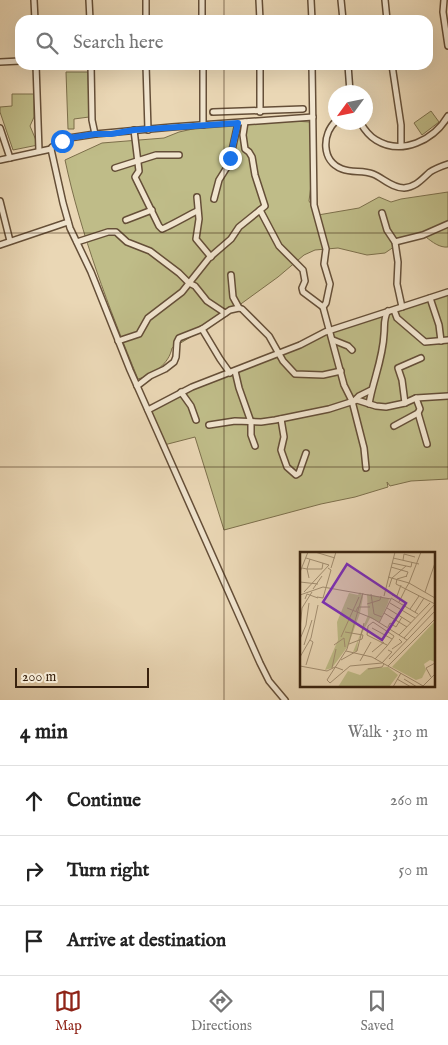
<!DOCTYPE html>
<html lang="en">
<head>
<meta charset="utf-8">
<style>
  :root { --surface:#fff; --page:#f2f2f2; --text:#222; --muted:#767676; --line:#e0e0e0; --accent:#8f2418 }
  body { margin:0; font-family:"IM FELL English",serif; background:var(--page); color:var(--text) }
  .compass { position:absolute; left:328px; top:85px; width:45px; height:45px; border-radius:50%; background:var(--surface); box-shadow:0 5px 20px #0002; rotate:237deg }
  .scale { position:absolute; left:15px; bottom:12px; width:134px; box-sizing:border-box; padding-left:5px; border:2px solid #39220e; border-top:0; font-size:14px; line-height:18px; white-space:nowrap; color:#39220e; -webkit-text-stroke:4px #f1e5cf; paint-order:stroke }
  .stop { position:absolute; width:15px; height:15px; margin:-11px; border:4px solid #1a73e8; border-radius:50%; background:#fff }
  .stop.end { background:#1a73e8; border-color:#fff; box-shadow:0 1px 5px #0008 }
  .list { margin:0; padding:0; list-style:none }
  h2 { display:flex; justify-content:space-between; align-items:center; height:65px; margin:0; padding:0 20px; font-size:21px }
  h2 small { font-size:16px; font-weight:400; color:var(--muted) }
  .list li { display:grid; grid-template-columns:32px 1fr auto; gap:15px; align-items:center; box-sizing:border-box; height:70px; padding:0 20px; border-top:1px solid var(--line) }
  .list b { display:block; font-size:19px; white-space:nowrap }
  .list em { font-size:16px; font-style:normal; color:var(--muted) }
  .icon { flex:none; width:28px; height:28px; fill:none; stroke:currentColor; stroke-width:2; stroke-linecap:round; stroke-linejoin:round }
  .map { position:relative; flex:none; width:448px; height:700px; overflow:hidden }
  .search { position:absolute; background:var(--surface); box-shadow:0 5px 20px #0002; left:15px; right:15px; top:15px; height:55px; display:flex; align-items:center; gap:12px; box-sizing:border-box; padding:0 18px; border-radius:15px; color:var(--muted); font-size:19px }
  .sheet { height:275px; background:var(--surface) }
  nav { display:flex; justify-content:space-around; align-items:center; box-sizing:border-box; height:70px; border-top:1px solid var(--line); background:var(--surface); font-size:14px; color:var(--muted) }
  nav a { display:grid; justify-items:center; gap:2px }
  nav .on { color:var(--accent) }
  .map>svg:first-child { display:block }
  .green { fill:#bfbc88; stroke:#7c6f4b }
  .lines { fill:none; stroke-linecap:round; stroke-linejoin:round }
  .street-casing { stroke:#654f38; stroke-width:8 }
  .street { stroke:#f1e5cf; stroke-width:5 }
  .route { stroke:#1a73e8; stroke-width:6 }
  .grid { fill:none; stroke:#39220e; stroke-width:1; stroke-opacity:0.55 }
  .inset-road { fill:none; stroke:#a38f72; stroke-width:1 }
  .view { fill:#7b2cbf; fill-opacity:0.15; stroke:#7b2cbf; stroke-width:2.5 }
  .inset-edge { fill:none; stroke:#39220e; stroke-width:2.5 }
</style>
</head>
<body>
<div class="map">
<svg width="448" height="700" viewBox="0 0 448 700">
  <rect width="100%" height="100%" fill="#ead7b5"/>
  <filter id="stains"><feTurbulence type="fractalNoise" baseFrequency=".004" numOctaves="4"/><feColorMatrix values="0 0 0 0 .2 0 0 0 0 .09 0 0 0 0 .02 0 0 0 .5 -.17"/></filter>
  <radialGradient id="worn" r=".72"><stop offset=".6" stop-color="#630" stop-opacity="0"/><stop offset="1" stop-color="#630" stop-opacity=".3"/></radialGradient>
  <g class="green">
    <path d="M66,72H88L89,117L74,119V129H68Z"/>
    <path d="M12,94H34V117L30,126L38,145L13,150L0,112V107L12,106Z"/>
    <path d="M431,111L439,122L422,135L414,123Z"/>
    <path d="M278,120L310,122L314,161L309,201L318,215L359,208L379,197L391,202L401,199L448,192V247C440,248 432,242 426,237L401,242L385,253L367,255L338,248L315,250L304,255L278,277L216,322L172,348C169,364 153,375 138,379C109,308 81,235 65,160L102,143L164,138L179,132L202,127Z"/>
    <path d="M448,294V479L411,481L390,486L387,482L388,487L355,497L321,504L224,530L195,437L164,445L150,410C225,373 304,341 384,314L383,345L370,395V408C373,388 380,371 384,351C387,338 385,325 389,312Z"/>
  </g>
  <g class="lines">
    <g class="street-casing">
      <g id="street">
        <path d="M34,0L35,20"/>
        <path d="M89,0L90,20"/>
        <path d="M202,0V20"/>
        <path d="M259,0L260,20"/>
        <path d="M311,0L312,20"/>
        <path d="M341,0L343,20"/>
        <path d="M385,0L387,20"/>
        <path d="M444,0L443,12L448,46"/>
        <path d="M146,20V0"/>
        <path d="M291,20L303,19"/>
        <path d="M0,62L20,61"/>
        <path d="M36,65L39,151"/>
        <path d="M91,65L92,120L95,134"/>
        <path d="M146,65L148,130"/>
        <path d="M203,65V125"/>
        <path d="M260,65V112"/>
        <path d="M312,65L314,205L326,249L324,264L330,284L326,303L323,307L344,385L352,401L364,448L366,468"/>
        <path d="M348,65L350,92"/>
        <path d="M392,65L401,125V146"/>
        <path d="M214,66L284,65"/>
        <path d="M213,112L303,109"/>
        <path d="M336,121C322,134 321,161 342,169C352,173 363,170 373,174C383,178 392,188 404,188C416,187 422,179 430,172C436,168 442,166 448,164"/>
        <path d="M360,122C364,129 369,136 376,140C402,156 434,140 448,116"/>
        <path d="M0,128L10,158"/>
        <path d="M134,130L139,171L135,177L159,226L162,229C166,228 191,214 197,211"/>
        <path d="M0,160L51,149"/>
        <path d="M115,168L156,155H179"/>
        <path d="M197,197L199,219L196,239L211,257"/>
        <path d="M214,199L219,180L229,164L238,123"/>
        <path d="M0,201L10,241"/>
        <path d="M260,210L279,246L303,270L305,281L302,288L303,292L323,307"/>
        <path d="M382,213L387,230L395,242L398,262L397,284L402,307"/>
        <path d="M126,220L152,210"/>
        <path d="M77,242L108,232H116L127,242L150,251L179,273L189,283L195,286L207,301L225,313"/>
        <path d="M395,242L423,235L448,224"/>
        <path d="M0,245L68,222"/>
        <path d="M231,275L233,297L239,308L242,309L269,336L283,361L295,374L323,375L341,371"/>
        <path d="M430,298L439,325L441,341"/>
        <path d="M394,310L397,318L425,342L448,340"/>
        <path d="M202,329L220,359L230,373"/>
        <path d="M333,340L348,346L352,350"/>
        <path d="M118,341L139,334L148,318L182,292L209,258L231,239L239,227L265,206L255,175L252,157L249,152L245,149L243,135L245,122"/>
        <path d="M235,371L239,388L251,422V435L255,446"/>
        <path d="M137,386L150,376L165,369L174,362L176,357L177,342L179,338L202,329L230,310L239,308"/>
        <path d="M181,392L191,406L196,420"/>
        <path d="M416,398L420,409L418,413L427,444"/>
        <path d="M354,401L359,396L371,390"/>
        <path d="M405,403L402,380L398,368L421,358"/>
        <path d="M369,404C373,380 383,359 384,334C385,326 383,319 388,311"/>
        <path d="M148,410L192,387L300,345L325,332L448,292"/>
        <path d="M281,419L284,437L281,450L282,453L287,467L296,475L299,473L306,453"/>
        <path d="M209,425L235,421L261,422L275,420L329,409L357,400L376,406L386,407L405,403L416,398L448,396"/>
        <path d="M394,426L418,413"/>
        <path d="M285,700L269,681L260,663L130,370L91,272L70,228L63,203L51,149L52,147L69,138L95,134L172,127L313,117"/>
      </g>
    </g>
    <use href="#street" class="street"/>
  </g>
  <g class="lines">
    <path class="route" d="M62,141L69,138L95,134H111L134,130L238,123L230,158"/>
  </g>
  <path class="grid" d="M224,0V20M224,65V700M0,233H448M0,467H448"/>
  <g transform="translate(300 552)">
    <rect width="135" height="135" fill="#ead7b5"/>
    <path d="M60,40L63,45L60,61L48,94L32,116L25,118L38,88L37,70L49,41L58,43ZM67,42L89,47L88,51L79,70L70,66L58,89L57,99L53,100L68,63ZM135,69V110L130,108L124,112L126,118L122,126L116,128L92,115ZM88,115L98,123L89,135H38L48,119L60,123L68,116Z" fill="#bfbc88"/>
    <path class="inset-road" d="M15,0L35,6M93,6L119,12M103,8L104,2L115,5M92,11L111,15L112,10M91,15L108,20L106,25M2,16L7,17L10,7M31,16L36,0M0,20L8,0M107,24L97,27L96,32L135,52M88,25L109,31L121,0M9,26L7,17H22L23,11M0,30L18,32M89,35L92,26L106,14M106,36L109,31L135,46M13,37L22,24M4,40L29,13L6,6M125,40L135,11M63,41L47,97L27,128L30,131L50,114L82,111L92,100L88,98M71,42L74,62L82,65M0,43L23,35L91,47L79,71M92,43L97,44L101,33M84,44L95,0M17,45L23,46L31,18L28,16M91,46L118,62M5,47L7,42L18,46M99,50L106,36M90,51L115,66M67,52L80,48L81,44M47,56L72,66L107,88M87,56L111,71M110,57L119,44M56,59L58,55H70M115,60L124,46M84,61L107,75M88,75L90,71L96,75L102,65M72,76L92,87M0,77L2,56L12,40M45,80L63,83L62,87L49,92M99,83L130,51M41,85L59,45M104,86L135,52M0,87L6,73L9,51M4,93L12,68M34,93L44,86L45,95M92,97L102,90L99,87M46,99L72,105L125,135M72,100L84,90M0,105L11,86L18,53M75,107L87,94L93,86L94,84L73,70L68,74L67,83L87,93M89,107L135,59M41,108L57,99L64,71M60,109L71,90M6,113L13,90L10,88M0,114L27,119L35,115L43,118M88,114L135,67M32,116L36,97M68,117L82,115L84,112M131,125L126,116L135,111M97,127L111,135M104,127L117,135M123,134L135,122M93,135L101,121"/>
    <path class="view" d="M47,12L106,51L82,88L23,50Z"/>
    <rect width="135" height="135" class="inset-edge"/>
  </g>
  <rect width="100%" height="100%" filter="url(#stains)"/>
  <rect width="100%" height="100%" fill="url(#worn)"/>
</svg>
<svg class="compass" viewBox="-18 -18 36 36"><path d="M0-13l5 13h-10z" fill="#e53935"/><path d="M0 13l5-13h-10z" fill="#767676"/></svg>
<div class="scale">200 m</div>
<div class="stop" style="left:62px;top:141px"></div>
<div class="stop end" style="left:230px;top:158px"></div>
<div class="search"><svg class="icon" aria-label="search" viewBox="0 0 24 24"><circle cx="10" cy="10" r="6"/><path d="M15 15l6 6"/></svg>Search here</div>
</div>
<section class="sheet">
<h2>4 min<small>Walk · 310 m</small></h2>
<ul class="list">
<li><svg class="icon" aria-label="ahead" viewBox="0 0 24 24"><path d="M12 20V5M6 11l6-6 6 6"/></svg><div><b>Continue</b></div><em>260 m</em></li>
<li><svg class="icon" aria-label="right" viewBox="0 0 24 24"><path d="M7 20v-9h11M14 6l5 5-5 5"/></svg><div><b>Turn right</b></div><em>50 m</em></li>
<li><svg class="icon" aria-label="arrive" viewBox="0 0 24 24"><path d="M6 21V4h12l-3 4 3 4H6"/></svg><div><b>Arrive at destination</b></div></li>
</ul>
</section>
<nav>
<a class="on"><svg class="icon" aria-label="map" viewBox="0 0 24 24"><path d="M3 6l6-2 6 2 6-2v14l-6 2-6-2-6 2zM9 4v14M15 6v14"/></svg>Map</a>
<a><svg class="icon" aria-label="directions" viewBox="0 0 24 24"><path d="M12 3l9 9-9 9-9-9zM9 14v-3h6M13 9l2 2-2 2"/></svg>Directions</a>
<a><svg class="icon" aria-label="saved" viewBox="0 0 24 24"><path d="M7 4h10v16l-5-4-5 4z"/></svg>Saved</a>
</nav>
</body>
</html>
